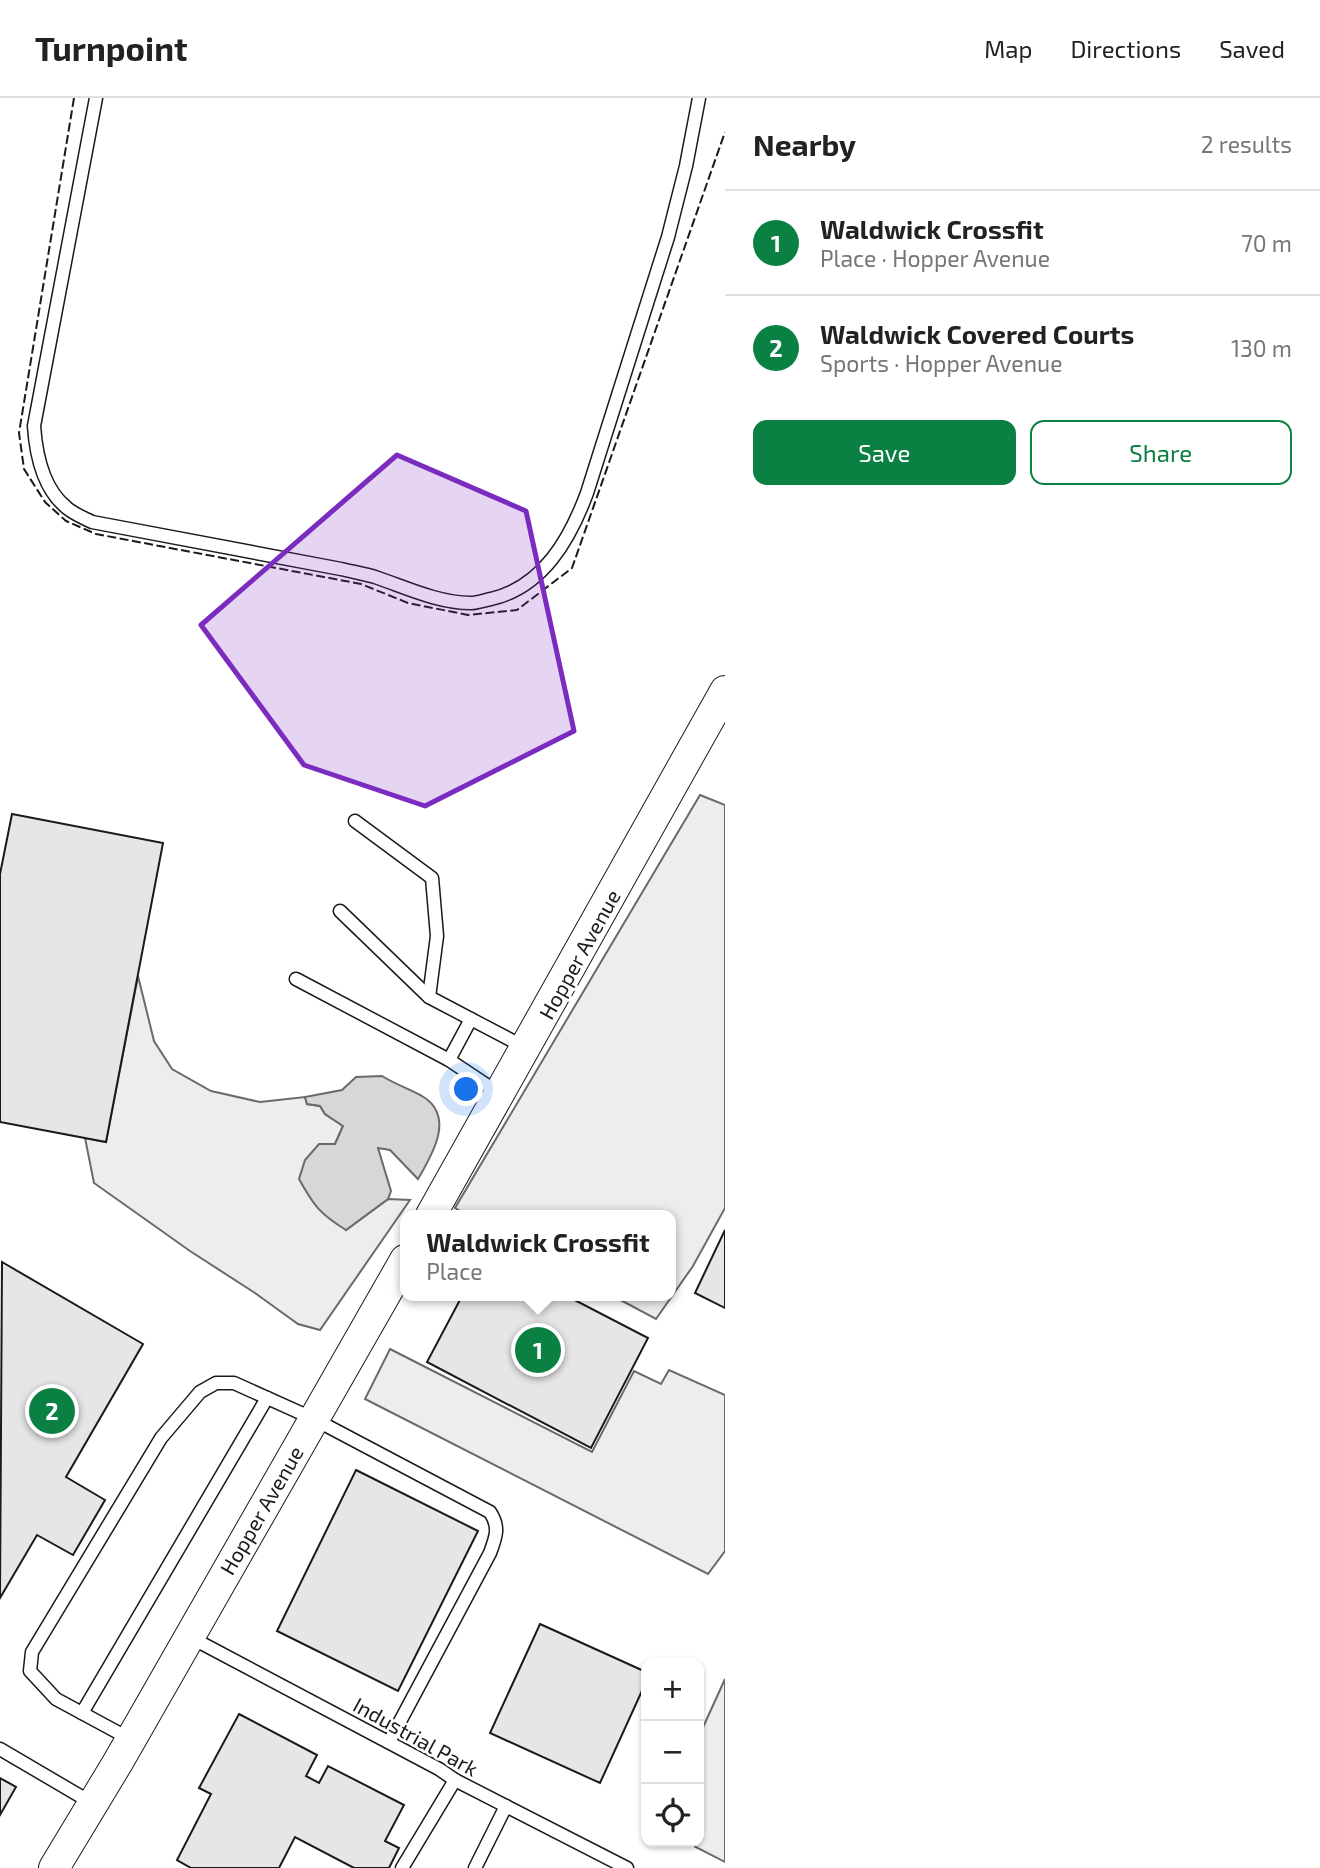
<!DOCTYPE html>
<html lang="en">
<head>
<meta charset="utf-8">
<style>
  :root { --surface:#fff; --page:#f6f6f6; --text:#222; --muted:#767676; --line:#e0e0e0; --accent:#0b8043 }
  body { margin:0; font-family:"Exo 2",sans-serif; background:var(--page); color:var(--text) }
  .controls { position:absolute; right:21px; bottom:21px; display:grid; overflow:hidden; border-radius:14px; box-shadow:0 2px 5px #0004 }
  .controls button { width:63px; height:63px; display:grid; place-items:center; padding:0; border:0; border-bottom:2px solid var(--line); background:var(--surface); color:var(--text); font:35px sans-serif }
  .you { position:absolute; left:467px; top:992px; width:24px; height:24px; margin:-18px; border:5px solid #fff; border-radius:50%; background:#1a73e8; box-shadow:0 0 0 10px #1a73e833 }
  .badge { display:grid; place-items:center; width:46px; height:46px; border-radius:50%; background:var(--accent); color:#fff; font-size:23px; font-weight:700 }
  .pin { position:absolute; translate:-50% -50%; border:4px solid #fff; box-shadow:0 2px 7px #0006 }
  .popup { position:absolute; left:400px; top:1112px; width:276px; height:91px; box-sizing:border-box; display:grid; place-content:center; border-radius:14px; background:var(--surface); filter:drop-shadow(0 2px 5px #0005); font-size:23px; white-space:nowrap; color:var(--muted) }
  .popup b { font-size:26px; color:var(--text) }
  .popup::after { content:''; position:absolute; left:50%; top:100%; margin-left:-14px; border:14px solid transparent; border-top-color:var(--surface) }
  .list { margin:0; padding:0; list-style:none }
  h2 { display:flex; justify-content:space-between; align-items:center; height:91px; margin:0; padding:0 28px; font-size:30px }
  h2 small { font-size:23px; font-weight:400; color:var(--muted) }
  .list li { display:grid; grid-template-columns:46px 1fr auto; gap:21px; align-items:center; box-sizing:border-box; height:105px; padding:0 28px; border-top:2px solid var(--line) }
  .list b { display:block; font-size:26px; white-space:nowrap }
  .list p { margin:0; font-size:23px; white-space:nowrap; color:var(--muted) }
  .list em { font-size:23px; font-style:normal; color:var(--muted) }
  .actions { display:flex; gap:14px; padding:21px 28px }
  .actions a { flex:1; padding:16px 0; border:2px solid var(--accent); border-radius:14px; text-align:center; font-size:24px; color:var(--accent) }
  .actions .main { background:var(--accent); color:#fff }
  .icon { flex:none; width:38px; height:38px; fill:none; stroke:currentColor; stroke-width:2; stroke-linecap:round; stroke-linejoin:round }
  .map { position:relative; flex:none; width:725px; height:1770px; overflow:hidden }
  header { display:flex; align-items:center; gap:42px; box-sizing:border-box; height:98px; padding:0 35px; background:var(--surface); border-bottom:2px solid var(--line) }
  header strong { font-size:33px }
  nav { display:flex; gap:38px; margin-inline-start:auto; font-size:24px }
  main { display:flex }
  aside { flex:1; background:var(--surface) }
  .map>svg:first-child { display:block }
  .built { fill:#ededed; stroke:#6a6a6a; stroke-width:2 }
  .water { fill:#d7d7d7; stroke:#6a6a6a; stroke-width:2 }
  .building { fill:#e6e6e6; stroke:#1a1a1a; stroke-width:2 }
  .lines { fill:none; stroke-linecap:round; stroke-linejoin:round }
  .service-casing { stroke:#1a1a1a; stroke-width:15 }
  .tertiary-casing { stroke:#1a1a1a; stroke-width:32 }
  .service { stroke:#fff; stroke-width:12 }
  .tertiary { stroke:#fff; stroke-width:30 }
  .fence { stroke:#1a1a1a; stroke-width:2; stroke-dasharray:9 3.5; stroke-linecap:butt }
  .marked { fill:#7b2cbf; fill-opacity:0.2; stroke:#7b2cbf; stroke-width:5; stroke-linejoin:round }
  .labels { text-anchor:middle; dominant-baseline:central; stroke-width:5; stroke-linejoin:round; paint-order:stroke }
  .street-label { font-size:21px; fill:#1a1a1a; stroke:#fff }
</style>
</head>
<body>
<header>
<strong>Turnpoint</strong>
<nav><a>Map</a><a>Directions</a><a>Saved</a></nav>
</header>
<main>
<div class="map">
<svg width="725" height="1770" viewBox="0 0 725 1770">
  <rect width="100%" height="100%" fill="#fff"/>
  <g class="built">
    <path d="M700,697L725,707V1110L693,1168L656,1221L613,1198H671V1117H467L455,1110Z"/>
    <path d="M138,878L154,943L172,971L211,993L260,1004L305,999L307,1006L320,1008L325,1016L343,1028L335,1046L346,1132L388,1101L410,1102L320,1232L298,1226L255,1195L190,1153L94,1085L85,1040L106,1044Z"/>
    <path d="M390,1251L592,1354L634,1273L661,1286L669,1272L725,1297V1453L708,1476L365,1301Z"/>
    <path d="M725,1581V1764L686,1744H699V1638Z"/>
  </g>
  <path class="water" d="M382,978C395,986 409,991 422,998C456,1018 432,1057 418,1081L390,1052L378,1050L391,1093L388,1101L346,1132C320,1116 314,1108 299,1081L305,1062L319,1046H335L343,1028L325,1016L320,1008L307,1006L305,999L342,992L356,979Z"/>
  <g class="building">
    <path d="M12,716L163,745L106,1044L0,1024V776Z"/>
    <path d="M725,1132V1210L695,1195Z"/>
    <path d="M2,1164L143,1246L66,1379L105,1402L73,1457L37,1437L0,1500Z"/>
    <path d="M462,1198H567L648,1240L591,1350L427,1264Z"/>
    <path d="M356,1372L478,1433L398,1593L277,1533Z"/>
    <path d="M540,1526L646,1574V1584L600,1685L490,1635Z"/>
    <path d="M239,1616L317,1657L306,1678L319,1685L328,1668L404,1707L385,1743L399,1750L389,1770H354L295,1739L279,1770H191L177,1762L211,1696L199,1690Z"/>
    <path d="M0,1680L16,1689L0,1717Z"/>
  </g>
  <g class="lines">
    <g class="service-casing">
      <g id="service">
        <path d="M96,0L34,328C36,357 43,391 67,410C74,416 84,420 92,424L341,471C353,474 366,476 378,480C407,490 439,505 471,505C477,505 485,502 491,501C543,489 570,441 587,395L668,139L686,68L699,0"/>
        <path d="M355,723L432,780L437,838L429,899"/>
        <path d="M340,813L429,899L526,950"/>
        <path d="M296,881L449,962L500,996"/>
        <path d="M449,962L471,921"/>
        <path d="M188,1538L439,1671L455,1682L627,1770"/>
        <path d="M82,1615L267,1300"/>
        <path d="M130,1641L56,1601L30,1573L32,1554L161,1340L200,1294L216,1285H234L314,1321L490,1414C500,1429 496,1439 490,1455L389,1644"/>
        <path d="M0,1651L92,1705"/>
        <path d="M402,1770L455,1682"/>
        <path d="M475,1770L506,1708"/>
      </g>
    </g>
    <g class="tertiary-casing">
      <g id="tertiary">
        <path d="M431,1117L725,593"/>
        <path d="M54,1770L118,1664L405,1162"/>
      </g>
    </g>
    <use href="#service" class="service"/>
    <use href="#tertiary" class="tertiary"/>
    <path class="fence" d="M74,0L19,335L24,371L45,404L66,423L96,436L361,486L408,505L468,517L517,512L572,470L725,34"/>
  </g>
  <path class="marked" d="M397,357L526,413L574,633L425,708L304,667L201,527Z"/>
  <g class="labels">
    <g class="street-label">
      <text transform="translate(579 856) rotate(-61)">Hopper Avenue</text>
      <text transform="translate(261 1412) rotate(-60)">Hopper Avenue</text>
      <text transform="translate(416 1638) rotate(29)">Industrial Park</text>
    </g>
  </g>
</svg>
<div class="controls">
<button>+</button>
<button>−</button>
<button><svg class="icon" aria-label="locate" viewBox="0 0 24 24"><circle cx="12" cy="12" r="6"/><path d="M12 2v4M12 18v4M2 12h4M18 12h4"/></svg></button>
</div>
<div class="you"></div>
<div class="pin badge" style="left:538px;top:1252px">1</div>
<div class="popup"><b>Waldwick Crossfit</b>Place</div>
<div class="pin badge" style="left:52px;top:1313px">2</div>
</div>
<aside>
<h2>Nearby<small>2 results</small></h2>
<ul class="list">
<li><span class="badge">1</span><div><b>Waldwick Crossfit</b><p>Place · Hopper Avenue</p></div><em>70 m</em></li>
<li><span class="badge">2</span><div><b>Waldwick Covered Courts</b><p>Sports · Hopper Avenue</p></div><em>130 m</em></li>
</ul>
<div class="actions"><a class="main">Save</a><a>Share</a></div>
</aside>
</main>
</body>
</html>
